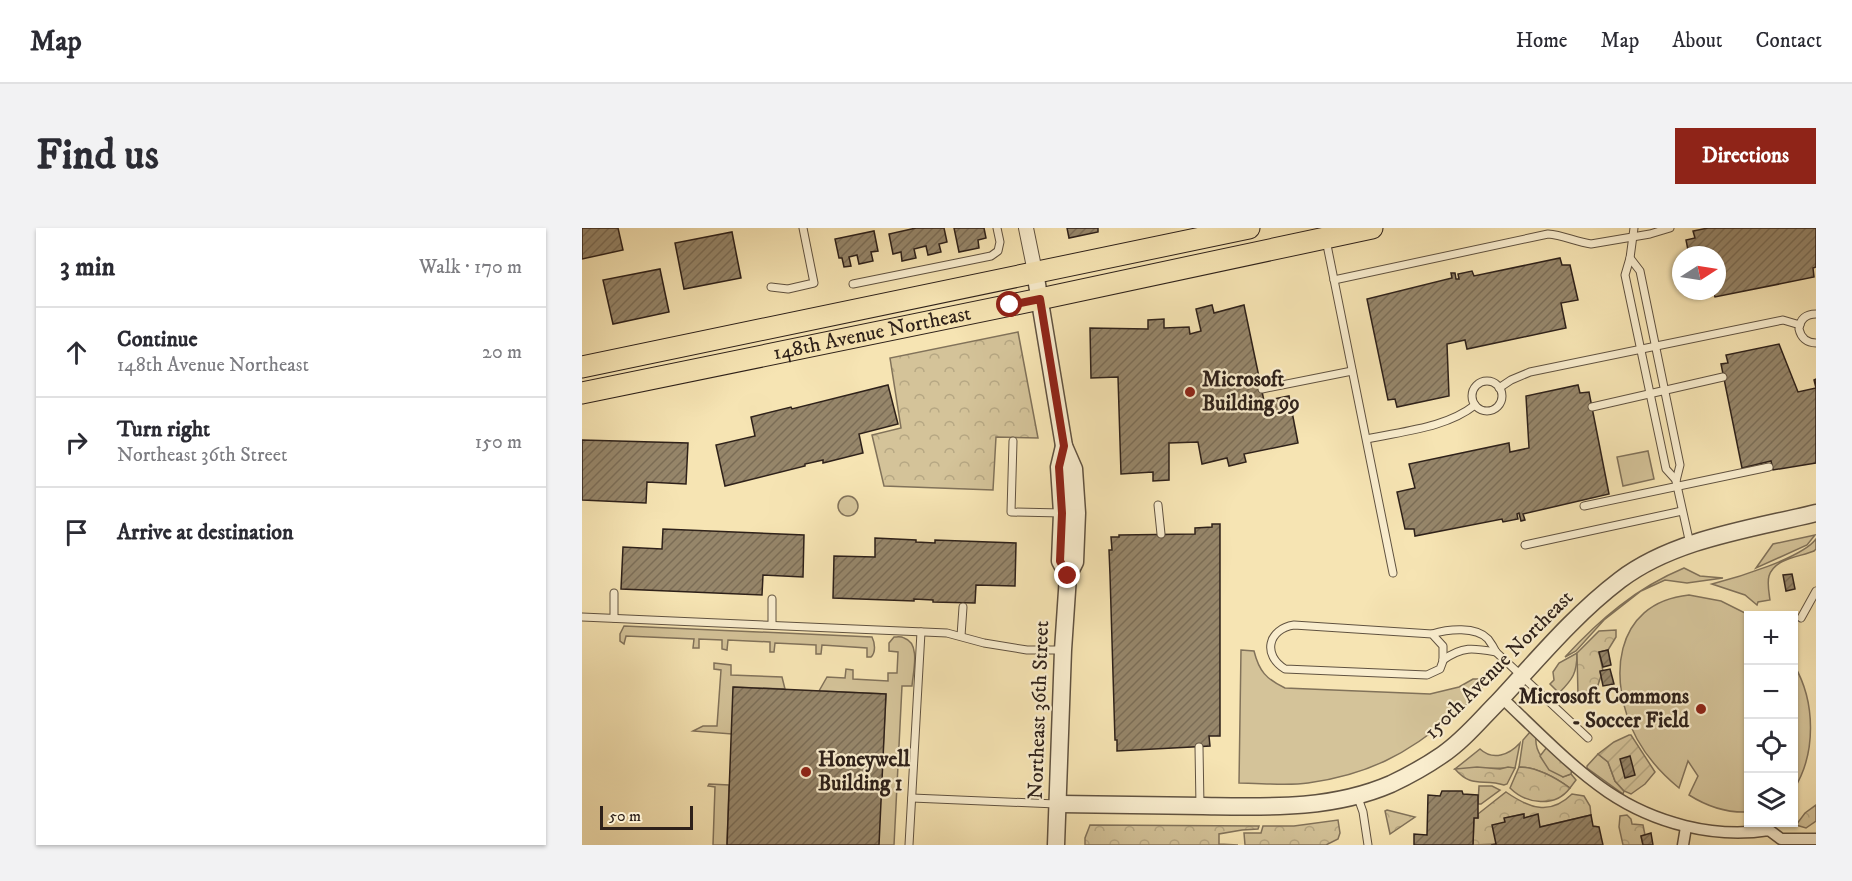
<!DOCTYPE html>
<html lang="en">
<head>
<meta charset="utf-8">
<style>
  :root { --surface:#fff; --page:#f2f2f3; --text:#2b2b33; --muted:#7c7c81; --line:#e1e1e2; --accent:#8f2418 }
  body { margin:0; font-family:"IM FELL DW Pica",serif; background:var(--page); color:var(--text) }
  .controls { position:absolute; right:18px; bottom:18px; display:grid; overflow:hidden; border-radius:0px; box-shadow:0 2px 4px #0004 }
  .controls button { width:54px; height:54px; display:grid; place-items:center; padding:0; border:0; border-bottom:2px solid var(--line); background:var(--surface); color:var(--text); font:30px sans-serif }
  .compass { position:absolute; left:1090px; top:18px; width:54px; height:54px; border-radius:50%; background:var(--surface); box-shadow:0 2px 4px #0004; rotate:78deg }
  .scale { position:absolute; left:18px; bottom:15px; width:93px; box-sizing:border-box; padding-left:6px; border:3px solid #2e211a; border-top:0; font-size:16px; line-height:21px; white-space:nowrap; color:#2e211a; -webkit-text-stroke:4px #f9edce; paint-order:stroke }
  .stop { position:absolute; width:18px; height:18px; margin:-14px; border:4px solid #8f2418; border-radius:50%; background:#fff }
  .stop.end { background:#8f2418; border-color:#fff; box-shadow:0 2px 6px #0008 }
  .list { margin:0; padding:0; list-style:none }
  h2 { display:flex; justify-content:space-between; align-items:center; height:78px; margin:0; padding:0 24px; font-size:26px }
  h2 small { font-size:20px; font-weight:400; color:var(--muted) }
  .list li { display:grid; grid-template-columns:39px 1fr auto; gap:18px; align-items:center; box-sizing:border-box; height:90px; padding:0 24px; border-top:2px solid var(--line) }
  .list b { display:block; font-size:22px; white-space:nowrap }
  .list p { margin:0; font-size:20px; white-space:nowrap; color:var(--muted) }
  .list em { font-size:20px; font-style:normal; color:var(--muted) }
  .icon { flex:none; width:33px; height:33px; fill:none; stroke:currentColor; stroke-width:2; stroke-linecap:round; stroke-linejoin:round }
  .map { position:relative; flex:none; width:1234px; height:617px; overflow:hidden; border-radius:0px }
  header { display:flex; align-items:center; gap:36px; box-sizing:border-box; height:84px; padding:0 30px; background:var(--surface); border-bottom:2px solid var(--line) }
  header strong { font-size:28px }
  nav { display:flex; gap:33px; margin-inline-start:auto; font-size:21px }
  .intro { display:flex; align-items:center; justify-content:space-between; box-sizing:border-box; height:144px; padding:0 36px }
  h1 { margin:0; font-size:42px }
  .button { padding:15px 27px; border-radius:0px; background:var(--accent); color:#fff; font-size:21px; font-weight:700 }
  main { display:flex; gap:36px; padding:0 36px }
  aside { flex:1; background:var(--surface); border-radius:0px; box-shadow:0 2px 4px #0004 }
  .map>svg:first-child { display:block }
  .grass { fill:#d4c399; stroke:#81725a; stroke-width:1.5 }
  .forest { fill:url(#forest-crowns); stroke:#81725a; stroke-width:1.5 }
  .garden { fill:url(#garden-furrows); stroke:#81725a; stroke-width:1.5 }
  .building { fill:url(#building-hatch); stroke:#2e211a; stroke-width:1.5 }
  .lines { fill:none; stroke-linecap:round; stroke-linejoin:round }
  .service-casing { stroke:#605240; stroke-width:9 }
  .pedestrian-casing { stroke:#605240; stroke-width:13 }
  .minor-casing { stroke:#605240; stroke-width:16 }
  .tertiary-casing { stroke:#605240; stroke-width:19 }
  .primary-casing { stroke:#2e211a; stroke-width:23 }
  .service { stroke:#f9edce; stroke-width:7 }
  .pedestrian { stroke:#f9edce; stroke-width:10 }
  .minor { stroke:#f9edce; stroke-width:14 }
  .tertiary { stroke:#f9edce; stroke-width:16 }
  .primary { stroke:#f6e4b3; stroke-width:21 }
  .route { stroke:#8f2418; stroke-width:8 }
  .poi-dot { fill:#8f2418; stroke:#f9edce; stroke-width:2 }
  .labels { text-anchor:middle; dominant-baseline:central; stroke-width:4.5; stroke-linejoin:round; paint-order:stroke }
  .street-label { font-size:21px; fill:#2e211a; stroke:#f9edce }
  .poi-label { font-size:21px; font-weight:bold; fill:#2e211a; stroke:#f9edce; text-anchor:start }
</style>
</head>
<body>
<header>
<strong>Map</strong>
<nav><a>Home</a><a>Map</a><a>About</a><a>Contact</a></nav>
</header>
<div class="intro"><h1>Find us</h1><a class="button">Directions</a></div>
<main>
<aside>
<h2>3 min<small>Walk · 170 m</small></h2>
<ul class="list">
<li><svg class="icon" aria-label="ahead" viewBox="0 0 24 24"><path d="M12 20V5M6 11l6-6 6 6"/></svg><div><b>Continue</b><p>148th Avenue Northeast</p></div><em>20 m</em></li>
<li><svg class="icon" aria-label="right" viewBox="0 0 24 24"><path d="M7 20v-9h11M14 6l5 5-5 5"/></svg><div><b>Turn right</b><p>Northeast 36th Street</p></div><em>150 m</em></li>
<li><svg class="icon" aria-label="arrive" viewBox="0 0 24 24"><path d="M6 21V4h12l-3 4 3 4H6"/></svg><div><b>Arrive at destination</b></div></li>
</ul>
</aside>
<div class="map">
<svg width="1234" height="617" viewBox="0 0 1234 617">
  <defs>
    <pattern id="forest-crowns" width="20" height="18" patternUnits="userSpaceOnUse" patternTransform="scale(1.5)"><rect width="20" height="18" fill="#d4c399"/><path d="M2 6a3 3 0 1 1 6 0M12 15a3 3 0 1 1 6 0" fill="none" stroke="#b6a783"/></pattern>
    <pattern id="garden-furrows" width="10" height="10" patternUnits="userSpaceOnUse" patternTransform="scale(1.5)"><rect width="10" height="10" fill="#d4c399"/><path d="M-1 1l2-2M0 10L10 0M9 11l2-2" fill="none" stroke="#b6a783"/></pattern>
    <pattern id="building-hatch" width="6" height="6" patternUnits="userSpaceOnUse" patternTransform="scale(1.5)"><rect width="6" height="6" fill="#96866a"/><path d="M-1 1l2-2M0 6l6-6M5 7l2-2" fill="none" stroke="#7b6d56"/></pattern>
  </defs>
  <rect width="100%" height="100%" fill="#f6e4b3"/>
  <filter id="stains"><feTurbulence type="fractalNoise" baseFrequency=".00333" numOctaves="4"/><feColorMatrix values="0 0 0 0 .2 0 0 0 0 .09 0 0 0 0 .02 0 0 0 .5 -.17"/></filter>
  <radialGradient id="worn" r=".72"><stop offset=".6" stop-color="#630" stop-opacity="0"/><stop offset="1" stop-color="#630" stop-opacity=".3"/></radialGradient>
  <g class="grass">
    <path d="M1066,223L1072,251L1041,258L1035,229Z"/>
    <circle cx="266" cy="278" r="10"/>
    <path d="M1233,307L1225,317L1174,340L1191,316Z"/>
    <path d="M1234,311V321L1232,323C1218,329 1193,330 1187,348C1185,355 1187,365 1188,372L1176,374L1175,377L1163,367L1130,356C1154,350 1220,330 1234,311Z"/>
    <path d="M1102,340L1118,348L1141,350L1105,355L1083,352L1059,363L1022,392L994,423L983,429C1018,391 1054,360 1102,340Z"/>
    <path d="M1107,367L1139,373L1167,387L1166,584C1144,585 1126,579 1107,567L1116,548L1106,533L1097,560C1080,546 1066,531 1055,511C1025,454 1030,375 1107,367Z"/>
    <path d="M42,398L290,409C293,415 294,424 289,429H285V420L240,417L239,426H234V417L193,415L192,424H188V414L146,412L145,422L140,421V412L117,411V420H111L112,411L44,408L42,416L38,413V406Z"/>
    <path d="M312,409C315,409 319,408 322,410C339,415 331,444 330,458H320L312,617H296L304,466L237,463L245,449L263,450L264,441L271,442V451L306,453V445H315L316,424L307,423V415Z"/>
    <path d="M659,422L672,423C677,443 684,451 703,460L848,466L877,459L891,451H903C900,467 882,478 870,488C826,526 785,547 726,555C704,558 679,555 657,555Z"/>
    <path d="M995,425C995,445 991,451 977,465L968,456L972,452L971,444L977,435Z"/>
    <path d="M132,435L149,437V447L200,449L203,461L152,459L150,506L111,503L121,498H135L139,442L132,441Z"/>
    <path d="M1212,437C1234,474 1234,526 1212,561Z"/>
    <path d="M948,504L954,509C952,528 968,537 981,549L989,546L994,552L988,560C974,550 954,539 937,539L941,512Z"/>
    <path d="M938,515L933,540L873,541L898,521C911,533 927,527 938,515Z"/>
    <path d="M1016,526L1026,534L1033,553L1042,563L1041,566L1005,540V538Z"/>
    <path d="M127,556L147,557L145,617H131L133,559L126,558Z"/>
  </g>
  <g class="forest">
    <path d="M436,104L456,210L414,209L411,262L302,258L290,207L319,200L308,130Z"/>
    <path d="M1034,402V409L1026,422L1017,424L1021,443L1018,444L1019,448L1013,466L1005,470L996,467L995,425L1017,403Z"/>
    <path d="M965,519L990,540L989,546L981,549L967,542L958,528Z"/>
    <path d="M895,539L918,541L926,539L933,540L925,556L922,557C901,550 890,561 873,541Z"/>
    <path d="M937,539C954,539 974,550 988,560C973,580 944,576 928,560Z"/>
    <path d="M897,558H910L918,562L899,576H896Z"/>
    <path d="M924,564C947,580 968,588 990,566L1002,568L1008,578L1009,587L958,599L955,587L942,590L941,586L923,590V594L914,616L891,617L892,590H896V586Z"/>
    <path d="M1234,577V593L1224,600L1214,597L1223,585Z"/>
    <path d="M805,582L833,589L808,606L803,583Z"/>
    <path d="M1045,587L1049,591L1050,596L1061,597L1063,607L1059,608L1061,617H1041L1037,599L1038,588Z"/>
    <path d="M756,592L758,605L756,611L744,617H663L662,605H679L681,598H712Z"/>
    <path d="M508,597L677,598L676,601L660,602L637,606V616L656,617H503V610Z"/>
  </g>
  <path class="garden" d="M1047,507H1049L1073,544L1063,556L1049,566L1042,563L1033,553L1026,534L1016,526L1032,514Z"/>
  <g class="building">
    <path d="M0,0H36L41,22L0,31Z"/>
    <path d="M334,0H362L365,14L357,16L359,24L346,27L344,18L332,21L334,30L320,33L319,24L311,26L307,6Z"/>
    <path d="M372,0H402L404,10L396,12L397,20L377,24Z"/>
    <path d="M485,0H516V4L487,10Z"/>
    <path d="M1126,0H1234V39L1231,40L1232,49L1133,69L1131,63H1135V27H1107L1104,12L1113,10L1111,3Z"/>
    <path d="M292,3L296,23L289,24L291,33L277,36L275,27L267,29L269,38L262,39L260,30H257L253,11Z"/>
    <path d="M150,4L159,50L102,61L93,15Z"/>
    <path d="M978,30L980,37H988L996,72L979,75L984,100L885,121L883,112L865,116L867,168L815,179L813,171L806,172L785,71L870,50L869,45H873L874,51H877L876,46L890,43L892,48Z"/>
    <path d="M78,41L87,84L31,96L21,52Z"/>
    <path d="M630,77L632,85L662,77L682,173L707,168L716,215L662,226L664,234L647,238L645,230L620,236L616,214L587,215V252L571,253V244L539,246L536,149L509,150L508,100L566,101V92L582,91V100L607,99L608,106L619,103L614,81Z"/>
    <path d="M1197,116L1216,164L1234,160L1232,152L1234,151V235L1191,242L1189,233L1160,240L1139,136L1146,135L1144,127Z"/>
    <path d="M306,157L316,196L277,206L281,225L241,235V232L223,236V238L143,258L134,217L173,208L169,189L209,179L210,181Z"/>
    <path d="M996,157L998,165L1007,164L1027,266L941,286L943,292L939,293L937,285L935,286L936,291L921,294L920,291L833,308L832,301H823L815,264L833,260L827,236L927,215L928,224L947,220L944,168Z"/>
    <path d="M0,212L106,215L104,256L65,254L64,275L0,272Z"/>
    <path d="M630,296H638V508H627L628,518L535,523V512H533L528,347L527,322H530L529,309H537V307L613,306V300L630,299Z"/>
    <path d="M81,301L222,307L221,349L181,347L180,367L39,361L41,319L80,321Z"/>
    <path d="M293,310L334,312V314L353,315V312L434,315L433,358L394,357L393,375L351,374V372L332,371V373L251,370L252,328L293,329Z"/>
    <path d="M1210,346L1213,361L1204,363L1201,347Z"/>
    <path d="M1026,422L1029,437L1021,439L1017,424Z"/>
    <path d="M1028,441L1032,456L1021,458L1018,443Z"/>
    <path d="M151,459L304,466L297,617H145Z"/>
    <path d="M1048,528L1053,547L1043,550L1038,531Z"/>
    <path d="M860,563H880L881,566L896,567V590H892L891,617H832V606L845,607L846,567L858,568Z"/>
    <path d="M942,586V590L956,586L958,599L1009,587L1011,598L1017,599L1021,617H909L914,616L910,597L923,594L922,590Z"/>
    <path d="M1069,605L1071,617H1061L1059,608Z"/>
  </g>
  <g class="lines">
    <g class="service-casing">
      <g id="service">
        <path d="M1052,0L1048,30L1043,47L1084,241L1094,252"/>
        <path d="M744,12L811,345"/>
        <path d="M1048,30L1058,43L1098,237L1094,253L1108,316"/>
        <path d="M752,52L966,6C981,7 994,14 1009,16L1068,6L1088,0"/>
        <path d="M271,56L409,28L416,23L418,14L415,0"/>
        <path d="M189,59L206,61L232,55L221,0"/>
        <path d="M1234,86C1224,86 1218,91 1217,101C1219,110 1225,115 1234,115"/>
        <circle cx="905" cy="168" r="15"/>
        <path d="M917,160L929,152L948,144L1201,92L1218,97"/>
        <path d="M680,161L770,143"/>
        <path d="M1010,179L1141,149"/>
        <path d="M785,211C821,203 864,200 893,177"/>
        <path d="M431,213L429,284L480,285"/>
        <path d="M576,277L579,306"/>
        <path d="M1002,278L1187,239"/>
        <path d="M943,317L1100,283"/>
        <path d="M0,389L365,405L402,415L445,422H481"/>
        <path d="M32,390V365"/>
        <path d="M1219,390L1234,363"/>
        <path d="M190,397V371"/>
        <path d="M712,397L850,406L861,418V433L858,441L845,447L703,441C680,427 686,401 712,397Z"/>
        <path d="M850,406C866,401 894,398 906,411C909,415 912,420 914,424L1006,510"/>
        <path d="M379,408L381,379"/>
        <path d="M861,432C881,418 891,420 914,424"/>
        <path d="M617,519L618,578"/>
        <path d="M775,567L781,584L786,617"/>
        <path d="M330,570L474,576"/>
        <path d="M327,617L339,404"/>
      </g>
    </g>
    <g class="pedestrian-casing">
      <g id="pedestrian">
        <path d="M920,470C952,500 989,539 1026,564C1072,595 1132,611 1187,602L1199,611H1234"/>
        <path d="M1101,617L1104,599"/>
      </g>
    </g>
    <g class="minor-casing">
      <path id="minor" d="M444,0L453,44"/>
    </g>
    <g class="tertiary-casing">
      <g id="tertiary">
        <path d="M453,44L482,218L492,241L495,285L493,334L486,348L481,422L474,617"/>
        <path d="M482,218L477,239L480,285L478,333L486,348"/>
        <path d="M476,576C524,577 572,577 621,578C684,579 749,582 809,556C826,548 844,538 860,527C881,513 898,492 916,474C955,432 992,387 1038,352C1092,311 1169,301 1234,285"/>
      </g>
    </g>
    <g class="primary-casing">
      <g id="primary">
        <path d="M0,139L667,0"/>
        <path id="s1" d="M0,165L458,71L790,0"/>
      </g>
    </g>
    <use href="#service" class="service"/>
    <use href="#pedestrian" class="pedestrian"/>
    <use href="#minor" class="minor"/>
    <use href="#tertiary" class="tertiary"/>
    <use href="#primary" class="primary"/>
  </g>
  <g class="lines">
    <path class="route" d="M428,77L458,71L482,218L477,239L480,285L478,333L486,348"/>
  </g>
  <g class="poi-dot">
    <circle cx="608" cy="164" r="6"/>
    <circle cx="1119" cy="481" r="6"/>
    <circle cx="224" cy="544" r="6"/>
  </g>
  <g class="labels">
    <g class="street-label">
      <text stroke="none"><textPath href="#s1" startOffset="296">148th Avenue Northeast</textPath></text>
      <text transform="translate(917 437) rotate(-45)">150th Avenue Northeast</text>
      <text transform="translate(457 482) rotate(-88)">Northeast 36th Street</text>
    </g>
    <g class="poi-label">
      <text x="620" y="152">Microsoft<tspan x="620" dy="24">Building 99</tspan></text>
      <text x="1107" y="469" text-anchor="end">Microsoft Commons<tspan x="1107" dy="24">- Soccer Field</tspan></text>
      <text x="236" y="532">Honeywell<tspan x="236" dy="24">Building 1</tspan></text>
    </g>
  </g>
  <rect width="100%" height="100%" filter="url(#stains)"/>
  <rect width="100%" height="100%" fill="url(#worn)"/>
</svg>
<div class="controls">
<button>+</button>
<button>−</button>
<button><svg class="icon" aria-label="locate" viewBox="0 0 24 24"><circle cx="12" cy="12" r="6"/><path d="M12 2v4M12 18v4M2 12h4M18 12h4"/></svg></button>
<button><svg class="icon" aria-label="layers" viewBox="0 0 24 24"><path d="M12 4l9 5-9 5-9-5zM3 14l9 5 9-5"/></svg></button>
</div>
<svg class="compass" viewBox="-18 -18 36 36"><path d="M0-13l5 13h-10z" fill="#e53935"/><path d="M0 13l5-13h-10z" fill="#7c7c81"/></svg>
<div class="scale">50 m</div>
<div class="stop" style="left:428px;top:77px"></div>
<div class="stop end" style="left:486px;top:348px"></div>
</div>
</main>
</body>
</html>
